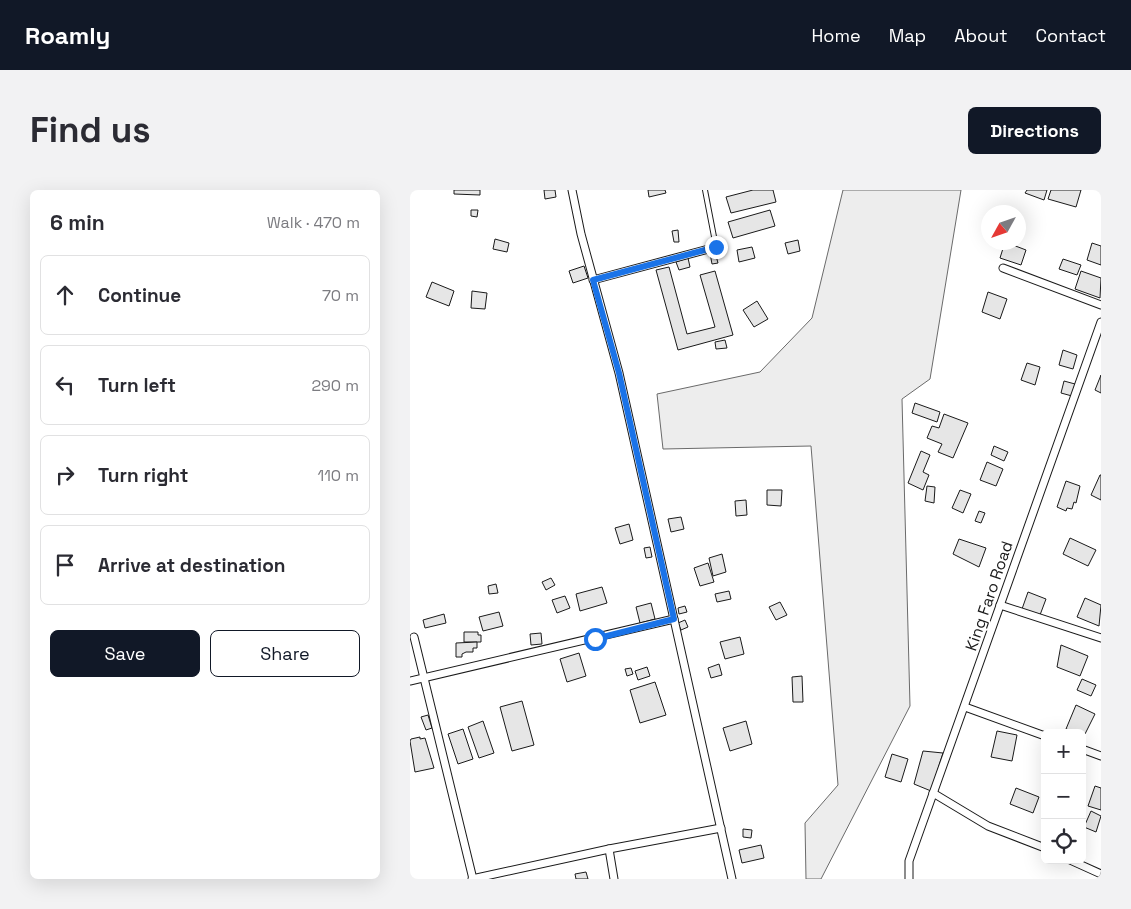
<!DOCTYPE html>
<html lang="en">
<head>
<meta charset="utf-8">
<style>
  :root { --surface:#fff; --page:#f2f2f3; --text:#2b2b33; --muted:#7c7c81; --line:#e1e1e2; --accent:#111827 }
  body { margin:0; font-family:"Space Grotesk",sans-serif; background:var(--page); color:var(--text) }
  .controls { position:absolute; right:15px; bottom:15px; display:grid; overflow:hidden; border-radius:8px; box-shadow:0 5px 20px #0002 }
  .controls button { width:45px; height:45px; display:grid; place-items:center; padding:0; border:0; border-bottom:1px solid var(--line); background:var(--surface); color:var(--text); font:25px sans-serif }
  .compass { position:absolute; left:571px; top:15px; width:45px; height:45px; border-radius:50%; background:var(--surface); box-shadow:0 5px 20px #0002; rotate:230deg }
  .stop { position:absolute; width:15px; height:15px; margin:-11px; border:4px solid #1a73e8; border-radius:50%; background:#fff }
  .stop.end { background:#1a73e8; border-color:#fff; box-shadow:0 1px 5px #0008 }
  .list { margin:0; padding:0; list-style:none }
  h2 { display:flex; justify-content:space-between; align-items:center; height:65px; margin:0; padding:0 20px; font-size:21px }
  h2 small { font-size:16px; font-weight:400; color:var(--muted) }
  .list li { display:grid; grid-template-columns:32px 1fr auto; gap:15px; align-items:center; box-sizing:border-box; height:80px; margin:0 10px 10px; padding:0 10px; border:1px solid var(--line); border-radius:8px }
  .list b { display:block; font-size:19px; white-space:nowrap }
  .list em { font-size:16px; font-style:normal; color:var(--muted) }
  .actions { display:flex; gap:10px; padding:15px 20px }
  .actions a { flex:1; padding:11px 0; border:1px solid var(--accent); border-radius:8px; text-align:center; font-size:18px; color:var(--accent) }
  .actions .main { background:var(--accent); color:#fff }
  .icon { flex:none; width:28px; height:28px; fill:none; stroke:currentColor; stroke-width:2; stroke-linecap:round; stroke-linejoin:round }
  .map { position:relative; flex:none; width:691px; height:689px; overflow:hidden; border-radius:8px }
  header { display:flex; align-items:center; gap:30px; box-sizing:border-box; height:70px; padding:0 25px; background:var(--accent); color:#fff }
  header strong { font-size:24px }
  nav { display:flex; gap:28px; margin-inline-start:auto; font-size:18px }
  .intro { display:flex; align-items:center; justify-content:space-between; box-sizing:border-box; height:120px; padding:0 30px }
  h1 { margin:0; font-size:35px }
  .button { padding:12px 22px; border-radius:8px; background:var(--accent); color:#fff; font-size:18px; font-weight:700 }
  main { display:flex; gap:30px; padding:0 30px }
  aside { flex:1; background:var(--surface); border-radius:8px; box-shadow:0 5px 20px #0002 }
  .map>svg:first-child { display:block }
  .green { fill:#ededed; stroke:#6a6a6a }
  .building { fill:#e6e6e6; stroke:#1a1a1a }
  .lines { fill:none; stroke-linecap:round; stroke-linejoin:round }
  .lane-casing { stroke:#1a1a1a; stroke-width:6 }
  .street-casing { stroke:#1a1a1a; stroke-width:9 }
  .lane { stroke:#fff; stroke-width:4 }
  .street { stroke:#fff; stroke-width:7 }
  .route { stroke:#1a73e8; stroke-width:6 }
  .labels { text-anchor:middle; dominant-baseline:central; stroke-width:4; stroke-linejoin:round; paint-order:stroke }
  .street-label { font-size:16px; fill:#1a1a1a; stroke:#fff }
</style>
</head>
<body>
<header>
<strong>Roamly</strong>
<nav><a>Home</a><a>Map</a><a>About</a><a>Contact</a></nav>
</header>
<div class="intro"><h1>Find us</h1><a class="button">Directions</a></div>
<main>
<aside>
<h2>6 min<small>Walk · 470 m</small></h2>
<ul class="list">
<li><svg class="icon" aria-label="ahead" viewBox="0 0 24 24"><path d="M12 20V5M6 11l6-6 6 6"/></svg><div><b>Continue</b></div><em>70 m</em></li>
<li><svg class="icon" aria-label="left" viewBox="0 0 24 24"><path d="M17 20v-9H6M10 6l-5 5 5 5"/></svg><div><b>Turn left</b></div><em>290 m</em></li>
<li><svg class="icon" aria-label="right" viewBox="0 0 24 24"><path d="M7 20v-9h11M14 6l5 5-5 5"/></svg><div><b>Turn right</b></div><em>110 m</em></li>
<li><svg class="icon" aria-label="arrive" viewBox="0 0 24 24"><path d="M6 21V4h12l-3 4 3 4H6"/></svg><div><b>Arrive at destination</b></div></li>
</ul>
<div class="actions"><a class="main">Save</a><a>Share</a></div>
</aside>
<div class="map">
<svg width="691" height="689" viewBox="0 0 691 689">
  <rect width="100%" height="100%" fill="#fff"/>
  <path class="green" d="M433,0H551L520,189L492,209L500,516L411,689H396L395,633L428,595L401,256L253,259L247,204L350,182L402,128Z"/>
  <g class="building">
    <path d="M44,0H70V5L44,4Z"/>
    <path d="M134,0H145L146,7L135,9Z"/>
    <path d="M238,0H255L256,3L239,7Z"/>
    <path d="M343,0H363L366,12L321,23L316,7Z"/>
    <path d="M617,0H637L634,10L615,3Z"/>
    <path d="M641,0H671L666,17L638,9Z"/>
    <path d="M61,20H68L67,27L61,26Z"/>
    <path d="M360,20L365,36L323,48L318,32Z"/>
    <path d="M268,40L269,52H264L262,41Z"/>
    <path d="M85,49L99,53L97,62L83,59Z"/>
    <path d="M388,50L390,61L378,64L375,53Z"/>
    <path d="M595,52L616,60L611,75L590,68Z"/>
    <path d="M682,53L691,56V75L677,70Z"/>
    <path d="M342,57L345,68L329,72L327,60Z"/>
    <path d="M305,62L308,73L302,74L300,63Z"/>
    <path d="M278,68L280,77L269,80L266,72Z"/>
    <path d="M653,69L671,75L667,85L649,79Z"/>
    <path d="M174,76L178,88L163,93L159,81Z"/>
    <path d="M259,77L277,144L305,137L290,85L305,81L323,145L268,160L246,80Z"/>
    <path d="M671,81L691,88L690,108L665,99Z"/>
    <path d="M22,92L44,101L39,116L16,107Z"/>
    <path d="M62,101L77,103L75,119L61,118Z"/>
    <path d="M578,102L597,109L590,129L572,122Z"/>
    <path d="M347,111L358,129L344,137L333,120Z"/>
    <path d="M315,150L317,158L306,159L305,152Z"/>
    <path d="M653,160L667,165L663,179L649,175Z"/>
    <path d="M617,173L630,177L625,195L611,190Z"/>
    <path d="M691,185V203L685,200Z"/>
    <path d="M654,191L665,194L662,206L651,203Z"/>
    <path d="M505,213L530,222L527,232L502,223Z"/>
    <path d="M534,224L558,233L543,268L528,262L532,254L517,248L522,236L529,238Z"/>
    <path d="M584,256L598,262L594,271L581,265Z"/>
    <path d="M511,261L520,265L513,282L519,285L513,300L498,293Z"/>
    <path d="M577,272L593,279L586,296L570,290Z"/>
    <path d="M690,285H691V310L681,305Z"/>
    <path d="M656,291L670,296L666,313L664,312L662,319L657,318L656,321L647,317Z"/>
    <path d="M517,296L525,297L524,313L515,311Z"/>
    <path d="M357,300H372L371,316L357,315Z"/>
    <path d="M550,300L561,304L553,323L542,318Z"/>
    <path d="M336,310L337,325L326,326L325,311Z"/>
    <path d="M569,321L575,323L571,333L565,331Z"/>
    <path d="M271,327L274,339L261,342L258,329Z"/>
    <path d="M219,334L223,350L210,354L205,338Z"/>
    <path d="M660,348L686,360L678,376L653,364Z"/>
    <path d="M549,349L576,358L569,377L543,364Z"/>
    <path d="M240,357L242,367L236,368L234,358Z"/>
    <path d="M312,364L316,382L303,386L299,368Z"/>
    <path d="M298,373L304,392L290,396L284,378Z"/>
    <path d="M141,388L145,395L136,400L132,392Z"/>
    <path d="M86,394L88,403L79,404L78,396Z"/>
    <path d="M192,397L197,413L170,421L166,404Z"/>
    <path d="M319,401L321,409L307,412L305,404Z"/>
    <path d="M618,402L636,409L630,425L612,419Z"/>
    <path d="M155,406L160,418L147,423L142,410Z"/>
    <path d="M675,408L691,415L689,436L667,427Z"/>
    <path d="M370,412L377,425L366,430L359,417Z"/>
    <path d="M241,413L245,429L230,433L226,417Z"/>
    <path d="M275,416L277,422L269,424L268,418Z"/>
    <path d="M89,422L93,436L73,441L69,427Z"/>
    <path d="M34,424L36,433L15,438L13,430Z"/>
    <path d="M275,430L278,437L271,440L268,433Z"/>
    <path d="M54,442H68V445H71V452H54Z"/>
    <path d="M131,443L132,454L121,455L120,444Z"/>
    <path d="M330,447L334,464L315,469L310,452Z"/>
    <path d="M67,452V458H63V462H56L52,464V467H46V453Z"/>
    <path d="M651,455L678,466L670,486L647,477Z"/>
    <path d="M169,463L176,486L157,492L150,469Z"/>
    <path d="M309,474L312,485L301,488L298,478Z"/>
    <path d="M237,477L240,486L228,490L225,481Z"/>
    <path d="M221,478L223,484L217,486L215,479Z"/>
    <path d="M392,486L393,512H383L382,487Z"/>
    <path d="M672,489L686,495L681,506L667,500Z"/>
    <path d="M245,492L256,525L230,533L220,500Z"/>
    <path d="M112,511L124,555L102,561L90,517Z"/>
    <path d="M666,515L685,524L675,544L656,539Z"/>
    <path d="M18,525L22,538L16,540L11,527Z"/>
    <path d="M73,531L84,563L69,568L58,537Z"/>
    <path d="M336,531L342,554L320,561L313,538Z"/>
    <path d="M53,539L63,569L48,574L38,544Z"/>
    <path d="M587,541L607,545L602,571L581,567Z"/>
    <path d="M10,547V549L15,548L24,578L5,582L0,551L1,549Z"/>
    <path d="M513,561L533,563L521,601L504,594Z"/>
    <path d="M482,564L498,569L491,592L475,587Z"/>
    <path d="M685,596L691,598V620L678,616Z"/>
    <path d="M606,598L629,607L623,623L600,614Z"/>
    <path d="M681,621L691,626L686,642L674,637Z"/>
    <path d="M333,639L342,640L341,648L333,647Z"/>
    <path d="M351,655L354,668L332,673L329,660Z"/>
    <path d="M176,682L178,689H166L165,684Z"/>
  </g>
  <g class="lines">
    <g class="lane-casing">
      <path id="lane" d="M295,0L306,57"/>
    </g>
    <g class="street-casing">
      <g id="street">
        <path d="M162,0L171,44L209,183L322,689"/>
        <path d="M593,78L691,115"/>
        <path d="M183,90L306,57"/>
        <path d="M590,415L691,448"/>
        <path d="M4,447L63,689"/>
        <path d="M0,491L264,429"/>
        <path d="M555,517L635,546"/>
        <path d="M672,559L691,566"/>
        <path d="M523,603L578,636L635,658"/>
        <path d="M199,659L204,689"/>
        <path d="M660,670L691,684"/>
        <path d="M62,689L199,659L311,638"/>
        <path d="M499,689V671L691,132"/>
      </g>
    </g>
    <use href="#lane" class="lane"/>
    <use href="#street" class="street"/>
  </g>
  <g class="lines">
    <path class="route" d="M185,449L264,429L209,183L183,90L306,57"/>
  </g>
  <g class="labels">
    <g class="street-label">
      <text transform="translate(579 406) rotate(-71)">King Faro Road</text>
    </g>
  </g>
</svg>
<div class="controls">
<button>+</button>
<button>−</button>
<button><svg class="icon" aria-label="locate" viewBox="0 0 24 24"><circle cx="12" cy="12" r="6"/><path d="M12 2v4M12 18v4M2 12h4M18 12h4"/></svg></button>
</div>
<svg class="compass" viewBox="-18 -18 36 36"><path d="M0-13l5 13h-10z" fill="#e53935"/><path d="M0 13l5-13h-10z" fill="#7c7c81"/></svg>
<div class="stop" style="left:185px;top:449px"></div>
<div class="stop end" style="left:306px;top:57px"></div>
</div>
</main>
</body>
</html>
